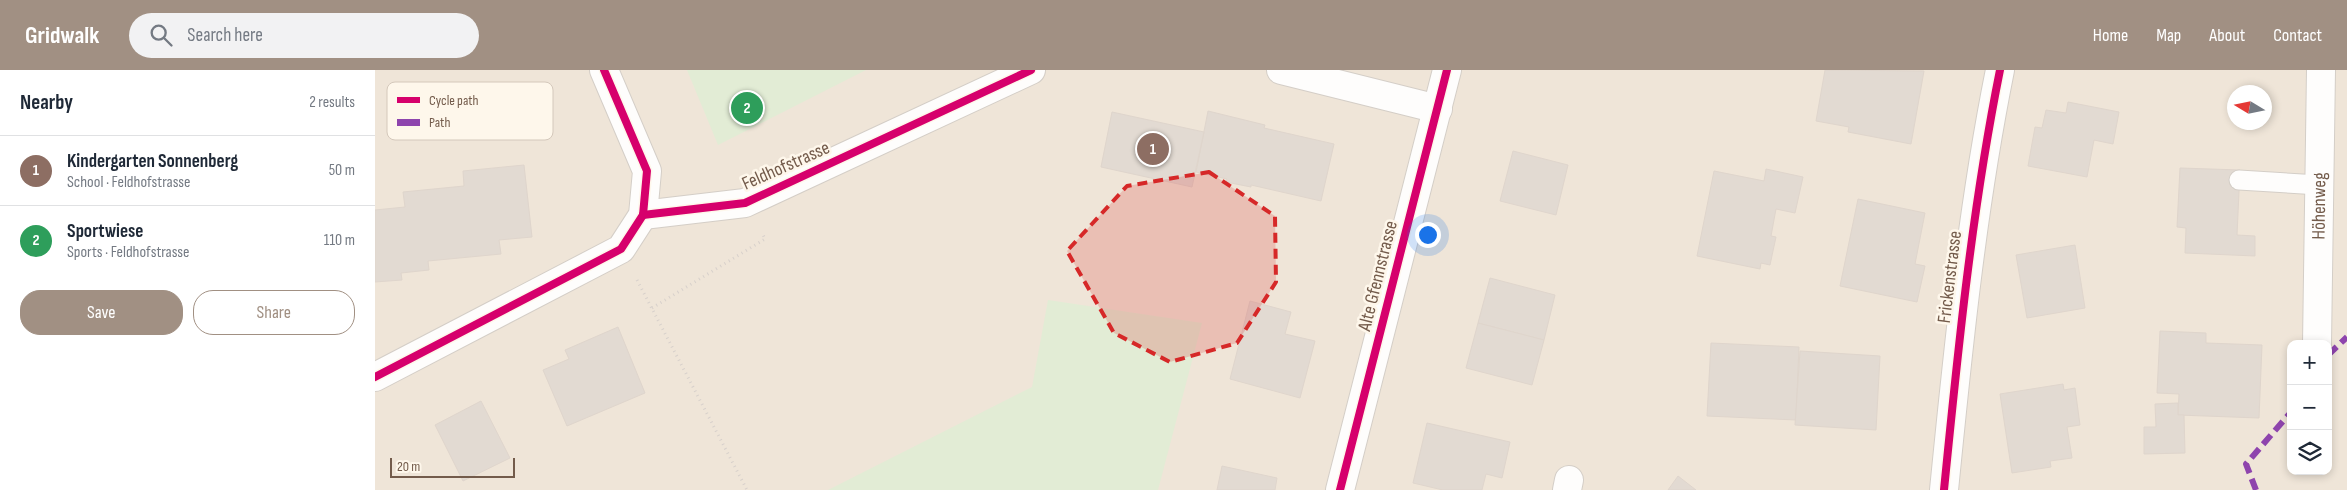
<!DOCTYPE html>
<html lang="en">
<head>
<meta charset="utf-8">
<style>
  :root { --surface:#fff; --page:#f2f2f3; --text:#1f2937; --muted:#747a83; --line:#e0e1e3; --accent:#a19083 }
  body { margin:0; font-family:"Sofia Sans Condensed",sans-serif; background:var(--page); color:var(--text) }
  .controls { position:absolute; right:15px; bottom:15px; display:grid; overflow:hidden; border-radius:10px; box-shadow:0 2px 8px #0003 }
  .controls button { width:45px; height:45px; display:grid; place-items:center; padding:0; border:0; border-bottom:1px solid var(--line); background:var(--surface); color:var(--text); font:25px sans-serif }
  .compass { position:absolute; left:1852px; top:15px; width:45px; height:45px; border-radius:50%; background:var(--surface); box-shadow:0 2px 8px #0003; rotate:280deg }
  .scale { position:absolute; left:15px; bottom:12px; width:125px; box-sizing:border-box; padding-left:5px; border:2px solid #735b4b; border-top:0; font-size:14px; line-height:18px; white-space:nowrap; color:#735b4b; -webkit-text-stroke:4px #fef7eb; paint-order:stroke }
  .you { position:absolute; left:1052px; top:164px; width:18px; height:18px; margin:-12px; border:4px solid #fff; border-radius:50%; background:#1a73e8; box-shadow:0 0 0 8px #1a73e833 }
  .badge { display:grid; place-items:center; width:32px; height:32px; border-radius:50%; background:var(--accent); color:#fff; font-size:16px; font-weight:700 }
  .pin { position:absolute; translate:-50% -50%; border:2px solid #fff; box-shadow:0 1px 5px #0006 }
  .list { margin:0; padding:0; list-style:none }
  h2 { display:flex; justify-content:space-between; align-items:center; height:65px; margin:0; padding:0 20px; font-size:21px }
  h2 small { font-size:16px; font-weight:400; color:var(--muted) }
  .list li { display:grid; grid-template-columns:32px 1fr auto; gap:15px; align-items:center; box-sizing:border-box; height:70px; padding:0 20px; border-top:1px solid var(--line) }
  .list b { display:block; font-size:19px; white-space:nowrap }
  .list p { margin:0; font-size:16px; white-space:nowrap; color:var(--muted) }
  .list em { font-size:16px; font-style:normal; color:var(--muted) }
  .actions { display:flex; gap:10px; padding:15px 20px }
  .actions a { flex:1; padding:11px 0; border:1px solid var(--accent); border-radius:20px; text-align:center; font-size:18px; color:var(--accent) }
  .actions .main { background:var(--accent); color:#fff }
  .icon { flex:none; width:28px; height:28px; fill:none; stroke:currentColor; stroke-width:2; stroke-linecap:round; stroke-linejoin:round }
  .map { position:relative; flex:none; width:1972px; height:420px; overflow:hidden }
  header { display:flex; align-items:center; gap:30px; box-sizing:border-box; height:70px; padding:0 25px; background:var(--accent); color:#fff }
  header strong { font-size:24px }
  nav { display:flex; gap:28px; margin-inline-start:auto; font-size:18px }
  .search { width:350px; height:45px; background:var(--page); display:flex; align-items:center; gap:12px; box-sizing:border-box; padding:0 18px; border-radius:28px; color:var(--muted); font-size:19px }
  main { display:flex }
  aside { flex:1; background:var(--surface) }
  .map>svg:first-child { display:block }
  .residential { fill:#efe5d8; fill-rule:evenodd }
  .green { fill:#e2ecd5 }
  .building { fill:#e2dad2; stroke:#dfd5cc }
  .lines { fill:none; stroke-linecap:round; stroke-linejoin:round }
  .lane-casing { stroke:#d4cec7; stroke-width:21 }
  .street-casing { stroke:#d4cec7; stroke-width:30 }
  .path { stroke:#d7d0cb; stroke-width:3; stroke-dasharray:1 4; stroke-linecap:butt }
  .lane { stroke:#fefdfc; stroke-width:19 }
  .street { stroke:#fefdfc; stroke-width:28 }
  .quiet { stroke:#8e44ad; stroke-width:6; stroke-dasharray:12 6; stroke-linecap:butt }
  .cycleway-casing { stroke:#fef7eb; stroke-width:11 }
  .cycleway { stroke:#d6006c; stroke-width:8 }
  .marked { fill:#d62828; fill-opacity:0.2; stroke:#d62828; stroke-width:4; stroke-dasharray:10 6; stroke-linejoin:round }
  .labels { text-anchor:middle; dominant-baseline:central; stroke-width:5; stroke-linejoin:round; paint-order:stroke }
  .street-label { font-size:19px; fill:#735b4b; stroke:#fef7eb }
  .key { fill:#fef7eb; stroke:#d4c8bb; stroke-width:1 }
  .key-label { font-size:14px; fill:#735b4b }
</style>
</head>
<body>
<header>
<strong>Gridwalk</strong>
<div class="search"><svg class="icon" aria-label="search" viewBox="0 0 24 24"><circle cx="10" cy="10" r="6"/><path d="M15 15l6 6"/></svg>Search here</div>
<nav><a>Home</a><a>Map</a><a>About</a><a>Contact</a></nav>
</header>
<main>
<aside>
<h2>Nearby<small>2 results</small></h2>
<ul class="list">
<li><span class="badge" style="background:#8d6e63">1</span><div><b>Kindergarten Sonnenberg</b><p>School · Feldhofstrasse</p></div><em>50 m</em></li>
<li><span class="badge" style="background:#2e9e5b">2</span><div><b>Sportwiese</b><p>Sports · Feldhofstrasse</p></div><em>110 m</em></li>
</ul>
<div class="actions"><a class="main">Save</a><a>Share</a></div>
</aside>
<div class="map">
<svg width="1972" height="420" viewBox="0 0 1972 420">
  <rect width="100%" height="100%" fill="#f6f2ea"/>
  <path class="residential" d="M0,0H1972V420H0ZM1860,22H1890V52H1860ZM1916,274H1953V401H1916Z"/>
  <g class="green">
    <path d="M312,0H491L343,75Z"/>
    <path d="M673,230L827,253L783,420H453L657,317Z"/>
  </g>
  <g class="building">
    <path d="M1450,0L1549,1L1536,74L1473,62L1474,57L1441,51Z"/>
    <path d="M1693,32L1744,42L1738,74L1719,70L1712,107L1653,96L1660,57L1667,58L1671,40L1691,43Z"/>
    <path d="M833,41L890,55L889,58L959,74L946,131L876,115V117L851,112L852,109L821,102Z"/>
    <path d="M737,42L829,62L817,117L726,97Z"/>
    <path d="M1138,81L1193,95L1181,145L1125,131Z"/>
    <path d="M149,95L157,167L124,170L126,184L53,191L54,200L26,203L27,210L0,212V140L30,137L28,122L89,116L88,101Z"/>
    <path d="M1805,98L1865,100L1862,165L1880,166V186L1810,183L1811,158L1802,157Z"/>
    <path d="M1391,99L1428,107L1420,143L1401,139L1396,166L1401,167L1395,195L1386,193L1385,199L1322,186L1339,101L1389,111Z"/>
    <path d="M1483,129L1550,143L1540,194L1550,196L1542,232L1465,216Z"/>
    <path d="M1700,175L1710,238L1652,248L1641,185Z"/>
    <path d="M1115,208L1180,225L1169,270L1103,253Z"/>
    <path d="M875,231L916,242L910,264L940,271L925,328L855,309Z"/>
    <path d="M1103,253L1169,270L1157,315L1091,298Z"/>
    <path d="M243,257L270,323L192,356L168,300L194,289L190,280Z"/>
    <path d="M1785,261L1831,263V273L1887,275L1884,348L1803,345L1804,324L1782,323Z"/>
    <path d="M1336,273L1424,277L1421,350L1332,346Z"/>
    <path d="M1425,281L1505,286L1501,360L1420,355Z"/>
    <path d="M1688,314L1689,320L1700,318L1705,355L1692,357L1697,388L1675,391L1676,397L1637,403L1625,324Z"/>
    <path d="M106,331L135,388L88,411L60,355Z"/>
    <path d="M1803,333V345H1809L1810,383L1769,384V357H1781L1780,334Z"/>
    <path d="M1052,353L1135,372L1127,408L1111,404L1107,420H1068L1038,413Z"/>
    <path d="M847,396L902,408L900,420H842Z"/>
    <path d="M1303,406L1321,420H1293Z"/>
  </g>
  <g class="lines">
    <g class="lane-casing">
      <path id="lane" d="M1864,110L1944,115"/>
    </g>
    <g class="street-casing">
      <g id="street">
        <path d="M906,0L1063,39"/>
        <path d="M268,145L370,133L656,0"/>
        <path id="s1" d="M1942,274L1946,0"/>
        <path d="M0,307L246,179L268,145L272,101L229,0"/>
        <path d="M965,420L1072,0"/>
        <path d="M1192,420L1194,410"/>
        <path d="M1569,420C1583,279 1597,139 1625,0"/>
      </g>
    </g>
    <g class="path">
      <path d="M262,210L372,420"/>
      <path d="M277,238L390,169L388,165"/>
    </g>
    <use href="#lane" class="lane"/>
    <use href="#street" class="street"/>
    <g class="quiet">
      <path d="M1953,285L1972,267"/>
      <path d="M1881,420L1871,394L1916,342"/>
    </g>
    <g class="cycleway-casing">
      <g id="cycleway">
        <path d="M268,145L370,133L656,0"/>
        <path d="M0,307L246,179L268,145L272,101L229,0"/>
        <path d="M965,420L1072,0"/>
        <path d="M1569,420C1583,279 1597,139 1625,0"/>
      </g>
    </g>
    <use href="#cycleway" class="cycleway"/>
  </g>
  <path class="marked" d="M834,102L900,146L901,212L862,273L795,292L739,263L692,181L752,116Z"/>
  <g class="labels">
    <g class="street-label">
      <text transform="translate(411 96) rotate(-24)">Feldhofstrasse</text>
      <text stroke="none"><textPath href="#s1" startOffset="138">Höhenweg</textPath></text>
      <text transform="translate(1003 206) rotate(-76)">Alte Gfennstrasse</text>
      <text transform="translate(1575 207) rotate(-83)">Frickenstrasse</text>
    </g>
  </g>
  <rect x="12" y="12" width="166" height="58" rx="8" class="key"/>
  <rect x="22" y="27" width="23" height="6" fill="#d6006c"/>
  <rect x="22" y="49" width="23" height="7" fill="#8e44ad"/>
  <g class="key-label">
    <text x="54" y="35">Cycle path</text>
    <text x="54" y="57">Path</text>
  </g>
</svg>
<div class="controls">
<button>+</button>
<button>−</button>
<button><svg class="icon" aria-label="layers" viewBox="0 0 24 24"><path d="M12 4l9 5-9 5-9-5zM3 14l9 5 9-5"/></svg></button>
</div>
<svg class="compass" viewBox="-18 -18 36 36"><path d="M0-13l5 13h-10z" fill="#e53935"/><path d="M0 13l5-13h-10z" fill="#747a83"/></svg>
<div class="scale">20 m</div>
<div class="you"></div>
<div class="pin badge" style="left:778px;top:79px;background:#8d6e63">1</div>
<div class="pin badge" style="left:372px;top:38px;background:#2e9e5b">2</div>
</div>
</main>
</body>
</html>
